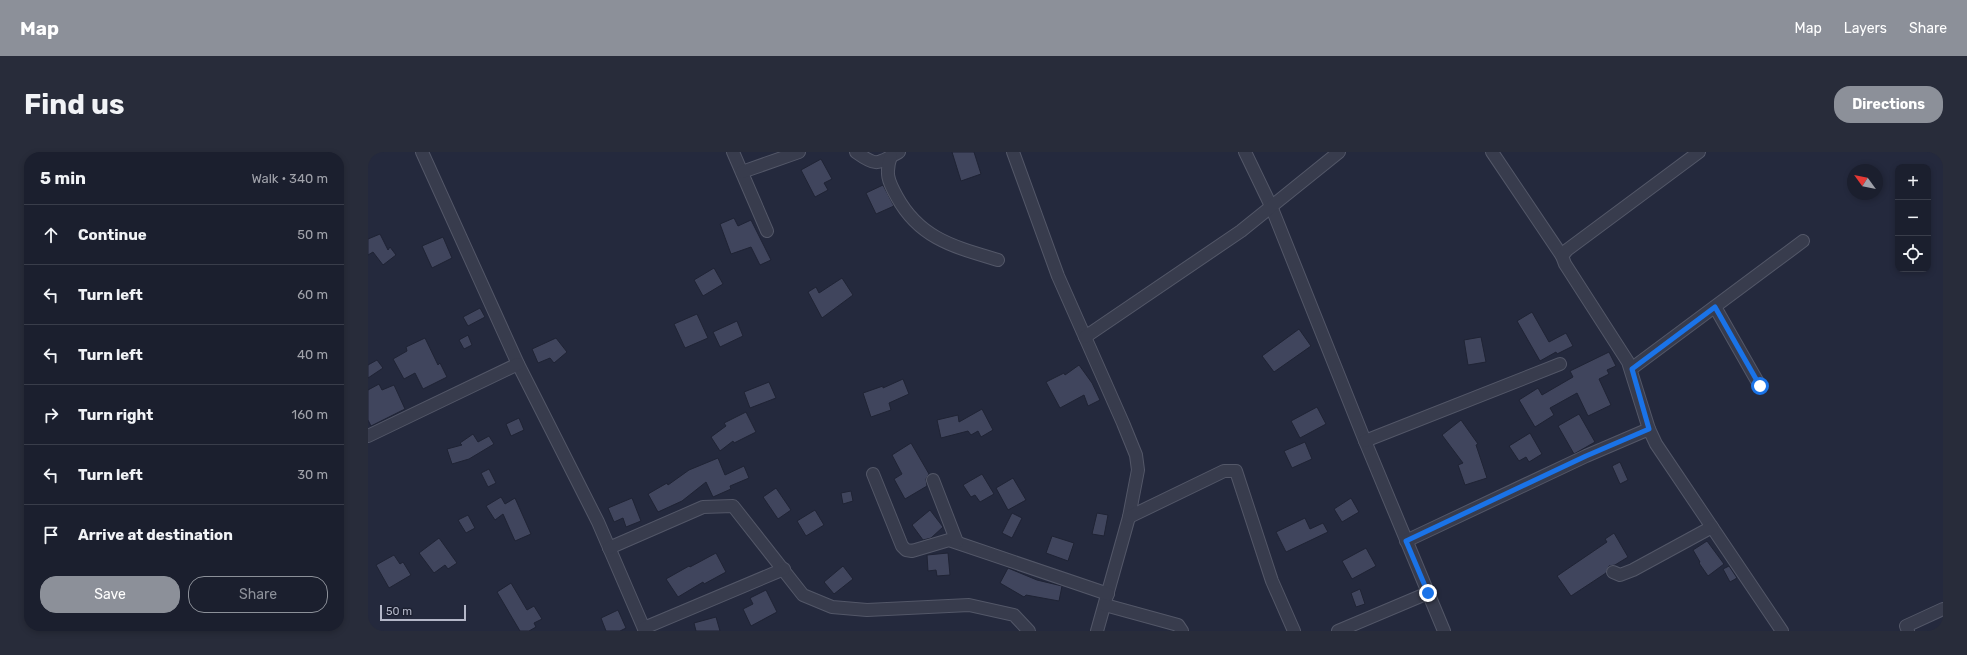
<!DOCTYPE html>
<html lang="en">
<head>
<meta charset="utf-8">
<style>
  :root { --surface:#1b1f2e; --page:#282c3a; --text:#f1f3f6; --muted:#a0a2aa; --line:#393d4a; --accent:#8c9099 }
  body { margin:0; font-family:Rubik,sans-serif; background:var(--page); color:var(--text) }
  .controls { position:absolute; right:12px; top:12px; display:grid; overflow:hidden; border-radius:8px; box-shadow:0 2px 6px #0003 }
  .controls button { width:36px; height:36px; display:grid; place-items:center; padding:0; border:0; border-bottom:1px solid var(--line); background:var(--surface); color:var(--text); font:20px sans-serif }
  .compass { position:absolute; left:1479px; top:12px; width:36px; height:36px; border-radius:50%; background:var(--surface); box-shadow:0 2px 6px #0003; rotate:303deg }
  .scale { position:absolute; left:12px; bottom:10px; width:86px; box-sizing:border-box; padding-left:4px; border:2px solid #b4b7c8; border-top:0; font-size:11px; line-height:14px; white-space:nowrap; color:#b4b7c8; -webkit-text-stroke:3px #1d2132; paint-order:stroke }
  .stop { position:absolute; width:12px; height:12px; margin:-9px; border:3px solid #1a73e8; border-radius:50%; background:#fff }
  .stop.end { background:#1a73e8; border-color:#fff; box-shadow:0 1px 4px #0008 }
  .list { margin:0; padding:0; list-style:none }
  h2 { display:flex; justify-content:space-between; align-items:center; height:52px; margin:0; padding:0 16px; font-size:17px }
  h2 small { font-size:13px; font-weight:400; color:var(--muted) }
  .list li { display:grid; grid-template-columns:26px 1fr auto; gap:12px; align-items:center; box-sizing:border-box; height:60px; padding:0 16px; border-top:1px solid var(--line) }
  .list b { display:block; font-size:15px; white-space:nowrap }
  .list em { font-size:13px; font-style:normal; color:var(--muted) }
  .actions { display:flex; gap:8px; padding:12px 16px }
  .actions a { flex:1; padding:9px 0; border:1px solid var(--accent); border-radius:16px; text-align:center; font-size:14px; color:var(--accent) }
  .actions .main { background:var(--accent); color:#fff }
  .icon { flex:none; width:22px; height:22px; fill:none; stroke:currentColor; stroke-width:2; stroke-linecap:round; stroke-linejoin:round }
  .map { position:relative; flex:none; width:1575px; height:479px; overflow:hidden; border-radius:16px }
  header { display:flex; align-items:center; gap:24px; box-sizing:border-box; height:56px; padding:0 20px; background:var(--accent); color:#fff }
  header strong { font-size:19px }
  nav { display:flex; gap:22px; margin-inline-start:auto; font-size:14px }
  .intro { display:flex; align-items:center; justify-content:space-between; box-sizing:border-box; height:96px; padding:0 24px }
  h1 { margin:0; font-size:28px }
  .button { padding:10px 18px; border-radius:16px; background:var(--accent); color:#fff; font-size:14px; font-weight:700 }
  main { display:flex; gap:24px; padding:0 24px }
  aside { flex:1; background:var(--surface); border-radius:16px; box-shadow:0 2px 6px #0003 }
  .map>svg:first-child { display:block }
  .building { fill:#40455d; stroke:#1f2334 }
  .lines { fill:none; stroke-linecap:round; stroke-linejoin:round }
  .minor-casing { stroke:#535768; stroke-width:14 }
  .minor { stroke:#383c4d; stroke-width:12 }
  .route { stroke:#1a73e8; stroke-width:5 }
</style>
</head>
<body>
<header>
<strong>Map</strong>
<nav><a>Map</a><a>Layers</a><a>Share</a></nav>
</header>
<div class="intro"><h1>Find us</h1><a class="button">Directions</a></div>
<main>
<aside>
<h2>5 min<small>Walk · 340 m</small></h2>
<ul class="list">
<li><svg class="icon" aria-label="ahead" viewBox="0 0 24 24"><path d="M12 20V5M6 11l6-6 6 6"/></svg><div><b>Continue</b></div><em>50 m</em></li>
<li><svg class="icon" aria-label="left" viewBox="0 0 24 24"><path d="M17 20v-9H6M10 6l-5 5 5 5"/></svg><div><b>Turn left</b></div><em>60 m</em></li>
<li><svg class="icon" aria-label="left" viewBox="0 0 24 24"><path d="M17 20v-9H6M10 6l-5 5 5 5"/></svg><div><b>Turn left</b></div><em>40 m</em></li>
<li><svg class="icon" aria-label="right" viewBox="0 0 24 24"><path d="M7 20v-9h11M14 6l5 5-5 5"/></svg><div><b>Turn right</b></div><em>160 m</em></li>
<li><svg class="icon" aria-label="left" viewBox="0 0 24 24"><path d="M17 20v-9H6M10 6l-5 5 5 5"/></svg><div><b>Turn left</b></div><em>30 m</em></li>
<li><svg class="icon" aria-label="arrive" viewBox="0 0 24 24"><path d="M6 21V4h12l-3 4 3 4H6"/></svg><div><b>Arrive at destination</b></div></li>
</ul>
<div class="actions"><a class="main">Save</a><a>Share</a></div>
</aside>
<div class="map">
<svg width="1575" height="479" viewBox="0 0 1575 479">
  <rect width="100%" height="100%" fill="#24293d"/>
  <g class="building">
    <path d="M584,0H606L613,22L593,29Z"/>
    <path d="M453,7L464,27L456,31L460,38L447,45L433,18Z"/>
    <path d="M515,33L526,54L508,62L498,41Z"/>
    <path d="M366,66L370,74L383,68L403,108L392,113L383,95L363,102L352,72Z"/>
    <path d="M12,82L20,98L22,95L28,103L15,113L5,100L0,103V87Z"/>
    <path d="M75,85L84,106L64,116L54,94Z"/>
    <path d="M346,116L355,132L335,144L326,128Z"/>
    <path d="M474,126L485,143L454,166L440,140L448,135L451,141Z"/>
    <path d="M112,156L117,165L100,174L95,165Z"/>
    <path d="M1164,160L1181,190L1198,181L1205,194L1189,202L1188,200L1172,209L1149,169Z"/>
    <path d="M329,162L340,186L317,196L306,172Z"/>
    <path d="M369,169L375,184L352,195L345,180Z"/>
    <path d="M931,177L943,194L906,220L894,204Z"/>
    <path d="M100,183L104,193L96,197L91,188Z"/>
    <path d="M1113,185L1118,210L1100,213L1096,188Z"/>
    <path d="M57,186L70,213L72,211L79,225L55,237L47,221L36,227L25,207L39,199L38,195Z"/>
    <path d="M188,186L199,200L186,211L182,206L170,211L164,197Z"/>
    <path d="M1241,200L1248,214L1239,218L1241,222L1231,227L1243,253L1220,264L1209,241L1182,256L1186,263L1167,275L1151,248L1170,236L1174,243L1205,225L1202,219Z"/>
    <path d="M9,208L15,216L0,226V213Z"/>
    <path d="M711,213L724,231L732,248L720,254L716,243L692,256L678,230L696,221L697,223Z"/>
    <path d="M535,227L541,242L521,251L523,258L503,265L495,241L515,234V236Z"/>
    <path d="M401,230L408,246L382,256L376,240Z"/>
    <path d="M11,232L14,238L26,233L37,257L3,274L0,268V238Z"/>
    <path d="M949,255L958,272L932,286L923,269Z"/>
    <path d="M614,257L625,278L613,285L610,279L603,283L600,279L573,286L569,268L590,263L591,270Z"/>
    <path d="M378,260L388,280L366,291L365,289L352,299L343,285L358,274L356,271Z"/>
    <path d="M1211,262L1227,290L1206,302L1190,274Z"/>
    <path d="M151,266L156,278L143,284L138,272Z"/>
    <path d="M1093,268L1110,292L1108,293L1119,326L1097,333L1090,313L1095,311L1074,283Z"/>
    <path d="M1162,281L1174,302L1161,310L1158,305L1151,309L1141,294Z"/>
    <path d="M105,282L110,290L121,284L126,292L101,307L84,312L79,297L94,293L92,291Z"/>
    <path d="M937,290L944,307L924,316L916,299Z"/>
    <path d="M543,291L561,322L558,327L559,334L537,347L526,327L534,322L524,303Z"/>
    <path d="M350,306L357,323L376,314L381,326L362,334L363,337L345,345L338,330L314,349L290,360L280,342L299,331L300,333L321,318Z"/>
    <path d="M1252,310L1260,328L1252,332L1244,314Z"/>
    <path d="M121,317L128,331L120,335L113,321Z"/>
    <path d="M614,322L626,342L612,350L607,343L603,345L595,333Z"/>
    <path d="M645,326L658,348L640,358L628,336Z"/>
    <path d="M408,336L423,358L410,367L395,345Z"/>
    <path d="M483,339L485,349L475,352L473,341Z"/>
    <path d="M133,345L137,352L147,346L163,382L147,389L135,362L127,368L118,354Z"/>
    <path d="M264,346L273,369L258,375L255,366L246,370L240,356Z"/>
    <path d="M983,346L991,360L974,370L966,357Z"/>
    <path d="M447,358L456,373L438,384L429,369Z"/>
    <path d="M562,358L575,375L563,386L555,388L544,373Z"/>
    <path d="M644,361L654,366L644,386L634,381Z"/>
    <path d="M729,361L740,363L736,384L724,382Z"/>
    <path d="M100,363L107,376L98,381L90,368Z"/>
    <path d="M937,366L942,377L955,371L960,380L918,400L908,380Z"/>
    <path d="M1246,381L1260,405L1247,413L1241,414L1238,421L1203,444L1189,424L1239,390L1237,387Z"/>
    <path d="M684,384L706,391L700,409L678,401Z"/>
    <path d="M71,386L89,411L80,417L77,413L66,421L51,401Z"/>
    <path d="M1339,389L1356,412L1340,424L1331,411L1332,410L1325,398Z"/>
    <path d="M998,396L1008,414L984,427L974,409Z"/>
    <path d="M348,401L358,420L336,432L335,430L310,445L298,427L321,414L322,415Z"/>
    <path d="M580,401L582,423L569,424L568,418L560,419L559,403Z"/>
    <path d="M26,403L32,412L35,410L43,423L21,436L8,413Z"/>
    <path d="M475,414L485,427L466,442L456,430Z"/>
    <path d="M1361,414L1369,426L1362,430L1355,417Z"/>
    <path d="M640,416L669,428L694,434L691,449L658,443L656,445L632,431Z"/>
    <path d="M143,431L159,458L166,454L174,467L166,471L168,475L161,479H152L129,440Z"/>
    <path d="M992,437L997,452L988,455L983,441Z"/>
    <path d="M398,438L409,460L383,474L375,457L385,452L382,446Z"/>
    <path d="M250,458L258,476L252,479H238L233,466Z"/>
    <path d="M348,465L352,479H328L326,471Z"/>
  </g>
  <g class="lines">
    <g class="minor-casing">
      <g id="minor">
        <path d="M54,0L150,212L230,370L277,479"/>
        <path d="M365,0L399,79"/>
        <path d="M488,0C509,15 509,12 531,0"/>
        <path d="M645,0L690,124L755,271L768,303L770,318L761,365L729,479"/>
        <path d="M877,0L903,54L997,289L1076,479"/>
        <path d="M1124,0L1194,104"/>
        <path d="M523,4C517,21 520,29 529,45C552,87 587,95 630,108"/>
        <path d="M374,20L431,0"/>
        <path d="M1347,155L1392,234"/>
        <path d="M717,185L873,79L971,0"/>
        <path d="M1263,217L1435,89"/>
        <path d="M1281,277L1260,210L1197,112L1194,104L1199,98L1331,0"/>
        <path d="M0,284L150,212"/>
        <path d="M997,289L1192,212"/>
        <path d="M505,322L534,394L538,398L544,399L581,388L740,442"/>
        <path d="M565,328L589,390"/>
        <path d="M761,365L856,319H868L904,429L926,479"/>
        <path d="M1038,389L1218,304L1281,277L1288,292L1414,479"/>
        <path d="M241,396L335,355L365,354L435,443L464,455L499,458L601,453L646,463L661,479"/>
        <path d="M1245,420L1252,423L1265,418L1344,375"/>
        <path d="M737,453L810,473L814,479"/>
        <path d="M276,476L416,417"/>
        <path d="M970,479L1060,441"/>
        <path d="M1540,479L1538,474L1575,457"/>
      </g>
    </g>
    <use href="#minor" class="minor"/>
  </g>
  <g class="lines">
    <path class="route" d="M1060,441L1038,389L1218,304L1281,277L1264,217L1347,155L1392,234"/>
  </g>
</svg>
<div class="controls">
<button>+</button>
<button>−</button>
<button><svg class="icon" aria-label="locate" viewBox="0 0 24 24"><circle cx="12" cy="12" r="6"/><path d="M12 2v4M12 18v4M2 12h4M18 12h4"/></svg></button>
</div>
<svg class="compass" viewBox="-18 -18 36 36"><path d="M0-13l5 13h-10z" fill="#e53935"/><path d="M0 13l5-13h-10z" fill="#a0a2aa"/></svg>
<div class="scale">50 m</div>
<div class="stop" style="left:1392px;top:234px"></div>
<div class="stop end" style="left:1060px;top:441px"></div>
</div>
</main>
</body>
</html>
